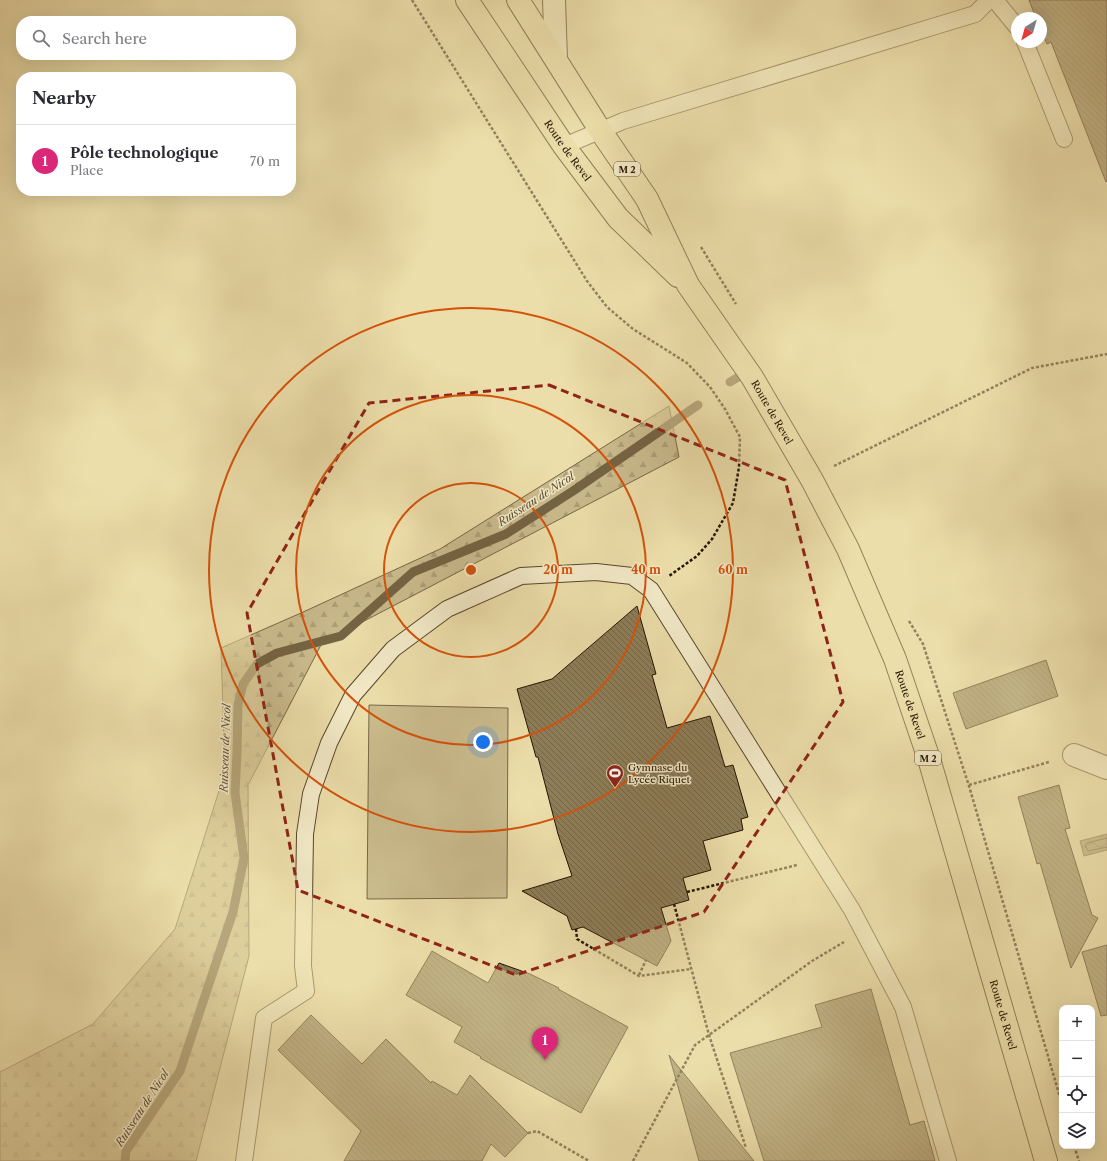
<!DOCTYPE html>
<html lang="en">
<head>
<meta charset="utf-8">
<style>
  :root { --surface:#fff; --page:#f7f7f7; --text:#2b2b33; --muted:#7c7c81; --line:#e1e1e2; --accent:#db2777 }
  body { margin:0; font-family:"Libre Caslon Text",serif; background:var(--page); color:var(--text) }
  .controls { position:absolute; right:12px; bottom:12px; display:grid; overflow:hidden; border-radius:8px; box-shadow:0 4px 16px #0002 }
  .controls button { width:36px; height:36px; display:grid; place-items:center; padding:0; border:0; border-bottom:1px solid var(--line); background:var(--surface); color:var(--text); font:20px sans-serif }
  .compass { position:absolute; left:1011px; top:12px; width:36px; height:36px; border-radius:50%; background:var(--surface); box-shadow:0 4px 16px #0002; rotate:217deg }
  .you { position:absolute; left:483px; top:742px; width:14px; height:14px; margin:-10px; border:3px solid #fff; border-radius:50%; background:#1a73e8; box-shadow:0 0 0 6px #1a73e833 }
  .badge { display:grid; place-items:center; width:26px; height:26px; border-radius:50%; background:var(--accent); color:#fff; font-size:13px; font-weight:700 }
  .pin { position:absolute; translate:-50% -33px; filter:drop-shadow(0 1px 2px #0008) }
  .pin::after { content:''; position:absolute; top:21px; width:14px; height:12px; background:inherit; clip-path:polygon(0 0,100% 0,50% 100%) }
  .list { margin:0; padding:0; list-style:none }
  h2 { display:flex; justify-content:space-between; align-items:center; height:52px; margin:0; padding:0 16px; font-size:17px }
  h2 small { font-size:13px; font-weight:400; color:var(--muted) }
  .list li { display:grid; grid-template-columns:26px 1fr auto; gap:12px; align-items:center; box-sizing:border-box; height:72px; padding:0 16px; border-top:1px solid var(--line) }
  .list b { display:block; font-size:15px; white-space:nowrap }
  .list p { margin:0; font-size:13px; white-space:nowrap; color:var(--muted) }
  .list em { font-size:13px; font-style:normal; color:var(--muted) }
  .icon { flex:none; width:22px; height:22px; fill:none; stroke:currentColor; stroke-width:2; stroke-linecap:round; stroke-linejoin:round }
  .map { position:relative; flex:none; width:1107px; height:1161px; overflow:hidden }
  .search { position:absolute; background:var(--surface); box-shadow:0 4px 16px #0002; left:16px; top:16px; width:280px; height:44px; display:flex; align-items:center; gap:10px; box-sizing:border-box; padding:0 14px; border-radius:16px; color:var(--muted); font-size:15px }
  .panel { position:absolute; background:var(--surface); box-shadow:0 4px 16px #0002; left:16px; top:72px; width:280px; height:124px; border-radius:16px }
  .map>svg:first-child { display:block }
  .forest { fill:url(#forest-firs); stroke:#786746 }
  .park { fill:#cabb8d; stroke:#786746 }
  .water { fill:url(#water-waves); stroke:#756343 }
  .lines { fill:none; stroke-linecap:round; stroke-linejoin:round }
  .shore { stroke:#685638; stroke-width:1 }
  .stream { stroke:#756343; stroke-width:9 }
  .building { fill:url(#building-back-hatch); stroke:#261300 }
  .lane-casing { stroke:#58462a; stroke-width:18 }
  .street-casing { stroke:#58462a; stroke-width:24 }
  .secondary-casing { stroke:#261300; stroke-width:24 }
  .primary-casing { stroke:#261300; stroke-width:24 }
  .path { stroke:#261300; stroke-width:2.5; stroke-dasharray:3 2; stroke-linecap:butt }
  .lane { stroke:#f3eac8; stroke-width:16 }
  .street { stroke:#f3eac8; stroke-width:22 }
  .secondary { stroke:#f3eac8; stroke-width:22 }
  .primary { stroke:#ecdeaa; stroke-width:22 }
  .marked { fill:none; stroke:#8f2418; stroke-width:3; stroke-dasharray:8 5; stroke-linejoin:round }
  .ring { fill:none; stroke:#d5520b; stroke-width:2 }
  .labels { text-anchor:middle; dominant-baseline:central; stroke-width:3; stroke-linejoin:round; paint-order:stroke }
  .shield { fill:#f3eac8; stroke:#64543c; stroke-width:1 }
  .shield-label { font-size:9px; font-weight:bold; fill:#261300 }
  .street-label { font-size:10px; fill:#261300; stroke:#f3eac8 }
  .poi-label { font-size:10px; fill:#261300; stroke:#f3eac8; text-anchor:start }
  .water-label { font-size:11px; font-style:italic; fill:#614f32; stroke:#f3eac8 }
  .centre { fill:#d5520b; stroke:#f3eac8; stroke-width:2 }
  .ring-label { font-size:12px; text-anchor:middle; font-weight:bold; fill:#d5520b; stroke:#f3eac8; stroke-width:3; stroke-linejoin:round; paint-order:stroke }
</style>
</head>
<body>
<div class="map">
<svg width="1107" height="1161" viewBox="0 0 1107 1161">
  <defs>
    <pattern id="forest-firs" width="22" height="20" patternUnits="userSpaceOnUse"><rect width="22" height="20" fill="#cabb8d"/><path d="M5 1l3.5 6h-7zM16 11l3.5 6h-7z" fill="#ada078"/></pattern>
    <pattern id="water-waves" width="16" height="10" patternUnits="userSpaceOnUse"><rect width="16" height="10" fill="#a99970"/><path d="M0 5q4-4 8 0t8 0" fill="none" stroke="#897c5a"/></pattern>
    <pattern id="building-back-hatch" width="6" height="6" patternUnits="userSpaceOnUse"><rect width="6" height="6" fill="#8d7d58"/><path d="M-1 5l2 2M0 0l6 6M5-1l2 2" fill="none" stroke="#736546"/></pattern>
  </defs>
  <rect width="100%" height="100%" fill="#ecdeaa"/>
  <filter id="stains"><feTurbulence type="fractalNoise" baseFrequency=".005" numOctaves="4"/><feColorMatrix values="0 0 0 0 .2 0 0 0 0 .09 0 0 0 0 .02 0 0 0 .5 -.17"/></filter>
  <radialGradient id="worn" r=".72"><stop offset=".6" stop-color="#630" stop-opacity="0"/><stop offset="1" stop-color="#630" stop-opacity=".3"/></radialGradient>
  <path class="forest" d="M669,406L679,457L322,643L248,785L249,956L196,1161H0V1072L93,1024L175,929L225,772L221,648L301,613L440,549Z"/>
  <path class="park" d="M369,705L508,708L507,898L367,899Z"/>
  <path class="water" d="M1107,834V850L1084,856L1080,841Z"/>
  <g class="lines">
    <path class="shore" d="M1107,838L1087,843L1085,845L1088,851L1107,847"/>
    <g class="stream">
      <path d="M730,382L740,376"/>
      <path d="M125,1161L126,1151L180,1071L233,912L244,858L235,793L237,753L238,705L243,684L257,664L277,653L341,636L413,572L506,534L573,491L698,405"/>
    </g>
  </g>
  <g class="building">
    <path d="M1029,0H1107V181L1106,182L1051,42L1047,44L1041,30V18H1036Z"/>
    <path d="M637,606L656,674L652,675L667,728L710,716L725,767L733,765L748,817L741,819L743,830L703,841L711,870L683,878L689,900L661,908L671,941L657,966L583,927L572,930L567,916L522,891L572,876L558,834L538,757H536L517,689L552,679Z"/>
    <path d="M1046,660L1058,696L966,729L953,693Z"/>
    <path d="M1059,785L1070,828L1065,829L1092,915L1098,918L1071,968L1040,863L1037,864L1018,797Z"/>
    <path d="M1107,945V1015L1101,1016L1082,952Z"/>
    <path d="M432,951L488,983L499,963L530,974L559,988L558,989L628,1027L581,1113L480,1058L481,1057L454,1042L462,1027L406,995Z"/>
    <path d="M871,989L910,1125L924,1121L935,1161H764L730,1053L822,1027L815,1005Z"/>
    <path d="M311,1015L362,1064L386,1039L431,1083L432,1081L457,1095L470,1075L528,1133L505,1157L491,1144L482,1161H344L361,1131L278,1050Z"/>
    <path d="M669,1055L754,1161H699Z"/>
  </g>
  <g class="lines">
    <g class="lane-casing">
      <g id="lane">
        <path d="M995,0L1017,27"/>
        <path d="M1025,42L1064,139"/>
        <path d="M564,146L623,121L975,14L989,0"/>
        <path d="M244,1161L264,1018L306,991L303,966L305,834L311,794L329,743L353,695L393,649L447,609L521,576L596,572L632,576L651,590L852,910L903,1007L948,1161"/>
      </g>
    </g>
    <g class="street-casing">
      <path id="street" d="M1074,755L1107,768"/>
    </g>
    <g class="secondary-casing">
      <path id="secondary" d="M554,0L556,59"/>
    </g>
    <g class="primary-casing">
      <g id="primary">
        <path id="s1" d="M467,0L564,146L618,218L678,276"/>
        <path id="s2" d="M518,0L600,130L647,199L688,285L752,377L812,480L848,549L895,659L929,759L1046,1161"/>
      </g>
    </g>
    <g class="path">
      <path d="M412,0L587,281L607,307L633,329L687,363L710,387L725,409L740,437L739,467L733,503L712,539L697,556L669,576"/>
      <path d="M701,247L736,304"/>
      <path d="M834,466L1032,368L1107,354"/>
      <path d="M909,621L923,644L969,786L1062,1104"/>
      <path d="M969,785L1049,762"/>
      <path d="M687,892L797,865"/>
      <path d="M674,904L709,1035L746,1148"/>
      <path d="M576,929L577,939L639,976L691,969"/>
      <path d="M639,975L646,960"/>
      <path d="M528,1133L537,1131L589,1161"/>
      <path d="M1074,1146L1079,1161"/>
      <path d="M633,1161L695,1045L812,961L844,942"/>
    </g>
    <use href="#lane" class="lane"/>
    <use href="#street" class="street"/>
    <use href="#secondary" class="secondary"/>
    <use href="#primary" class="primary"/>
  </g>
  <path d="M0 0H1107V1161H0ZM549,385L785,480L843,702L704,912L516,975L298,890L247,613L369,403Z" fill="#ecdeaa" fill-opacity=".55" fill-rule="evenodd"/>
  <path class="marked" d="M549,385L785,480L843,702L704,912L516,975L298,890L247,613L369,403Z"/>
  <g class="ring">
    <circle cx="471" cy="570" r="87"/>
    <circle cx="471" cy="570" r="175"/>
    <circle cx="471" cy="570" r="262"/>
  </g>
  <defs>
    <g id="stadium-pin" transform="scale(0.9)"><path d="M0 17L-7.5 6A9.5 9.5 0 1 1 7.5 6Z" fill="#8f2418" stroke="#f3eac8"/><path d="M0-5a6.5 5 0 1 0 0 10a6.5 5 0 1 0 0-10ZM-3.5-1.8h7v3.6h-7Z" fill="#fff"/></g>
  </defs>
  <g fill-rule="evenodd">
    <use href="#stadium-pin" x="615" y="773"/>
  </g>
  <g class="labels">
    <g class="shield">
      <rect x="614" y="162" width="26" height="14" rx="3"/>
      <rect x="915" y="751" width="26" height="14" rx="3"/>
    </g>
    <g class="shield-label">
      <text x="627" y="169">M 2</text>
      <text x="928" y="758">M 2</text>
    </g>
    <g class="street-label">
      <text stroke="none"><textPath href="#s1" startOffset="181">Route de Revel</textPath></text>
      <text stroke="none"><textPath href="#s2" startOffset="485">Route de Revel</textPath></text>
      <text stroke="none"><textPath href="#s2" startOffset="809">Route de Revel</textPath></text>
      <text stroke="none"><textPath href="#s2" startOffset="1133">Route de Revel</textPath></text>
    </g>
    <g class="poi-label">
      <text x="628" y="767">Gymnase du<tspan x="628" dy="12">Lycée Riquet</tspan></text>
    </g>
    <g class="water-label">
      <text transform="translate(536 499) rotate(-33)">Ruisseau de Nicol</text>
      <text transform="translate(225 748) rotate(-88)">Ruisseau de Nicol</text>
      <text transform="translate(142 1108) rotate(-57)">Ruisseau de Nicol</text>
    </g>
  </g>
  <circle cx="471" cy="570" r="6" class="centre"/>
  <g class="ring-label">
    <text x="558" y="574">20 m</text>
    <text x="646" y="574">40 m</text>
    <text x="733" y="574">60 m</text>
  </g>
  <rect width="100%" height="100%" filter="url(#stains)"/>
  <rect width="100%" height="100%" fill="url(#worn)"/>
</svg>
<div class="controls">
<button>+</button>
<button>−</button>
<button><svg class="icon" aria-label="locate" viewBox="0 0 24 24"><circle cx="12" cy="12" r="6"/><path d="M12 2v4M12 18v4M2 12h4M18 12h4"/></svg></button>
<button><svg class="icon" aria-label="layers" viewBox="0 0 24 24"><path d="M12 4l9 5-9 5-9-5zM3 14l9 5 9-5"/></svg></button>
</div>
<svg class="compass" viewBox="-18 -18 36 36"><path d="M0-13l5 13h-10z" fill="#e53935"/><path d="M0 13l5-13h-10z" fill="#7c7c81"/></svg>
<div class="you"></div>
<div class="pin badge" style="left:545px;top:1060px">1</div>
<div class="search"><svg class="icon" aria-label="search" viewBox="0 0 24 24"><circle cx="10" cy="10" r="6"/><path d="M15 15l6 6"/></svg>Search here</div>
<section class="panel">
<h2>Nearby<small></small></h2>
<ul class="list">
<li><span class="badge">1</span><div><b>Pôle technologique</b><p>Place</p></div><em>70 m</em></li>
</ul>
</section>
</div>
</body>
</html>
